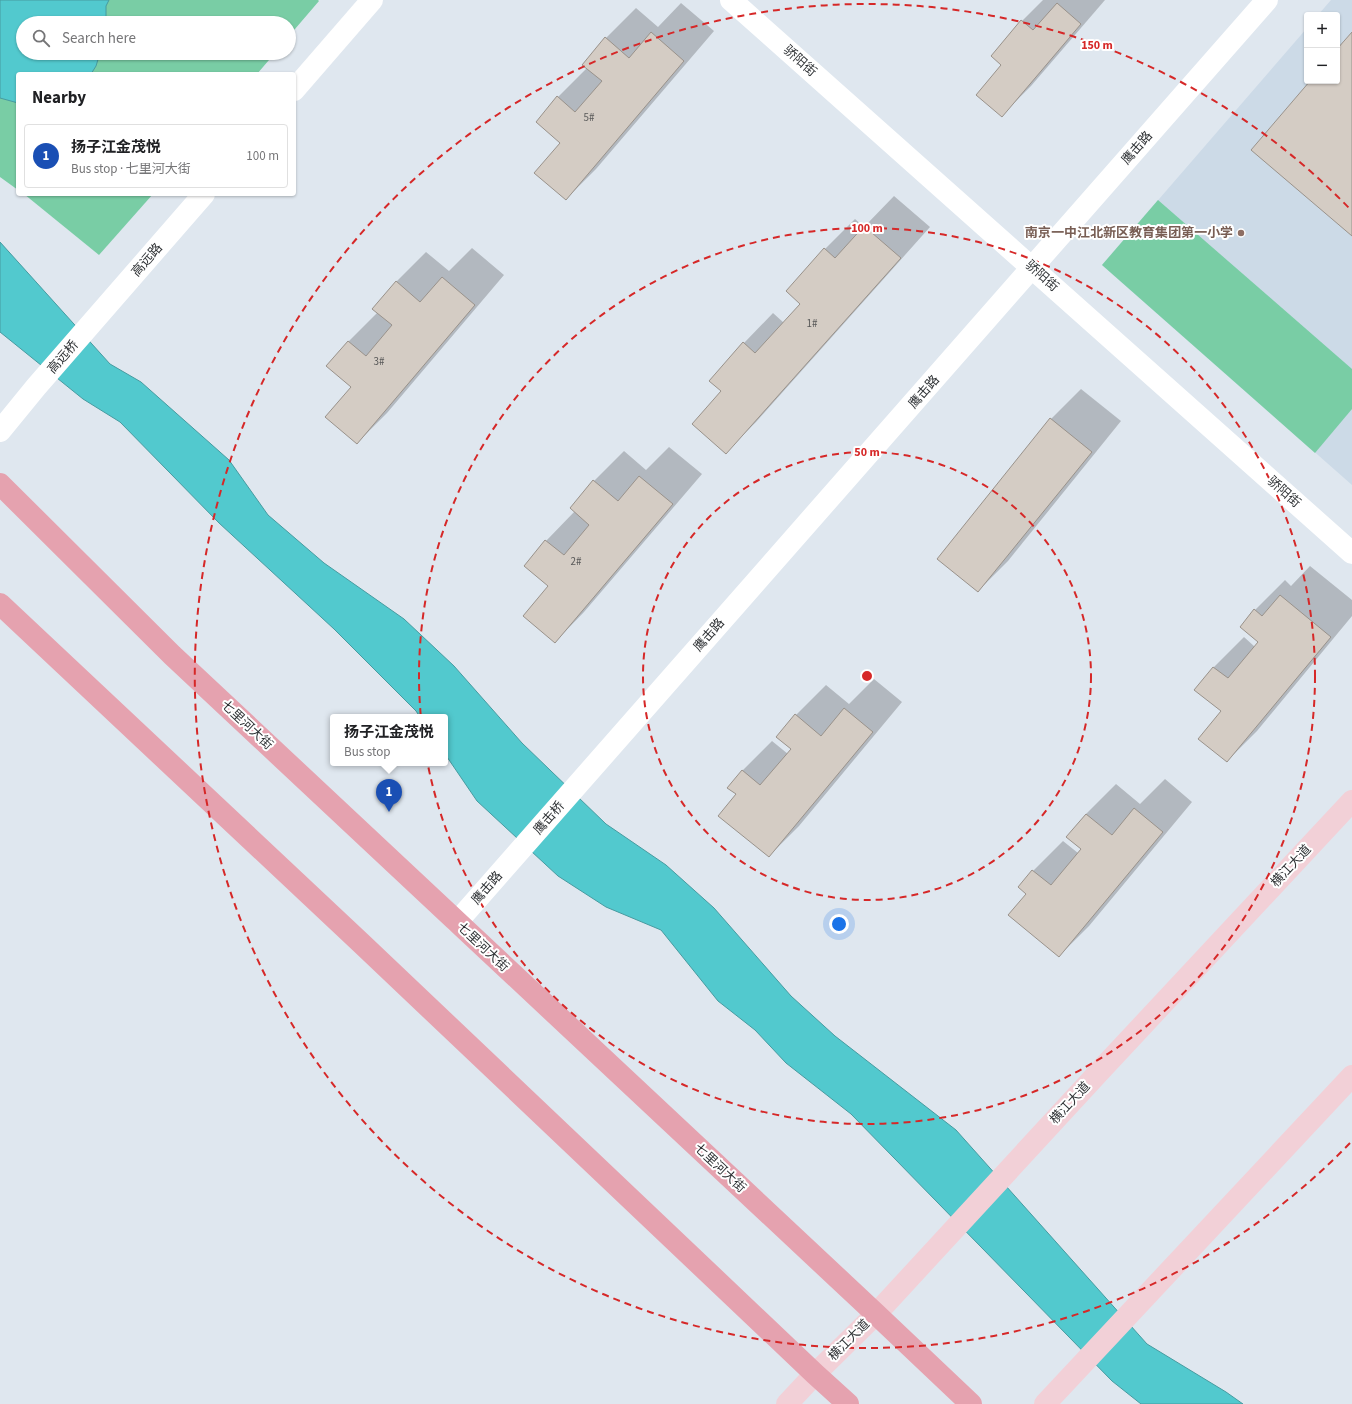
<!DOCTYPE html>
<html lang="en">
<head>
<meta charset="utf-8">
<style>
  :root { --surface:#fff; --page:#f2f2f2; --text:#202124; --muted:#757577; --line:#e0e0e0; --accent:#3f8787 }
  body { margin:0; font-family:"Source Sans 3","Noto Sans SC",sans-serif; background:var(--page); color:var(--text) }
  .controls { position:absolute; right:12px; top:12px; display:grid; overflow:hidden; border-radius:4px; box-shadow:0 1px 3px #0004 }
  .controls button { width:36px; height:36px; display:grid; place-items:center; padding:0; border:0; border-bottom:1px solid var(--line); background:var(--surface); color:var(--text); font:20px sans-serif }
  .you { position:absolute; left:839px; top:924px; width:14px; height:14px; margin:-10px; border:3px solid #fff; border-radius:50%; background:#1a73e8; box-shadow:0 0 0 6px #1a73e833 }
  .badge { display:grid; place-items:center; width:26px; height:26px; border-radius:50%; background:var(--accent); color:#fff; font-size:13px; font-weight:700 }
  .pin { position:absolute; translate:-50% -33px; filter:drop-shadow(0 1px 2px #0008) }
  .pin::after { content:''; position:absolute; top:21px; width:14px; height:12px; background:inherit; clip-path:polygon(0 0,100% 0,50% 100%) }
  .popup { position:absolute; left:330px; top:714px; width:118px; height:52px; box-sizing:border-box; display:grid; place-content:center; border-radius:4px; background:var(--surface); filter:drop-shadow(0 1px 3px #0005); font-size:13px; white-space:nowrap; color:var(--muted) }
  .popup b { font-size:15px; color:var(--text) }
  .popup::after { content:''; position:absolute; left:50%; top:100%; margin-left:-8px; border:8px solid transparent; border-top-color:var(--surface) }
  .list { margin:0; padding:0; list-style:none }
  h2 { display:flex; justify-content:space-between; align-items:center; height:52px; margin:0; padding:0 16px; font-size:17px }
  h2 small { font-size:13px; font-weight:400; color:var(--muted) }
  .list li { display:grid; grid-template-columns:26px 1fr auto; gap:12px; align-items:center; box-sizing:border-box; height:64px; margin:0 8px 8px; padding:0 8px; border:1px solid var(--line); border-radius:4px }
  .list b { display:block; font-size:15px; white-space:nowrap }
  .list p { margin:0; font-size:13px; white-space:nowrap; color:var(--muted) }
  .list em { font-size:13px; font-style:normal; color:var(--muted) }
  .icon { flex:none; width:22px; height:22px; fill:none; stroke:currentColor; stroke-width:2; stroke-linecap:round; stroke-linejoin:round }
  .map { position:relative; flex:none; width:1352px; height:1404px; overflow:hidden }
  .search { position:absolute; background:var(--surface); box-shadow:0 1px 3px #0004; left:16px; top:16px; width:280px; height:44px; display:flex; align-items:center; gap:10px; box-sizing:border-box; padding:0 14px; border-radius:22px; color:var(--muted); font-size:15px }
  .panel { position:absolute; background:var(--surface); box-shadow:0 1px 3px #0004; left:16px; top:72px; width:280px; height:124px; border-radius:4px }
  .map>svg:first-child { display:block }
  .built { fill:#ccdae7 }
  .green { fill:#79cda5 }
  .water { fill:#52c9ce; stroke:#479ba0 }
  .shadow { fill:#0003 }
  .building { fill:#d4ccc4; stroke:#99928b }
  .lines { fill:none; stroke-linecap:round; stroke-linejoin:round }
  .street { stroke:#fff; stroke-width:22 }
  .secondary { stroke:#f2d0d7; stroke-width:22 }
  .primary { stroke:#e5a2af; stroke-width:22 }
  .ring { fill:none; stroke:#d62828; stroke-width:2; stroke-dasharray:7 5 }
  .education-dot { fill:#8d6e63; stroke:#fff; stroke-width:1.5 }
  .labels { text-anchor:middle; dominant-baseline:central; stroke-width:4; stroke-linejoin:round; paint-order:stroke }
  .number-label { font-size:11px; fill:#585858 }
  .street-label { font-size:13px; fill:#2e3134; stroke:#fff }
  .education-label { font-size:13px; font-weight:bold; fill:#785e54; stroke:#fff; text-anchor:end }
  .centre { fill:#d62828; stroke:#fff; stroke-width:2 }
  .ring-label { font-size:12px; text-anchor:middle; font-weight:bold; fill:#d62828; stroke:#fff; stroke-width:4; stroke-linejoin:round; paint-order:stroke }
</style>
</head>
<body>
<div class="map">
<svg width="1352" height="1404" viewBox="0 0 1352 1404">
  <rect width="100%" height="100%" fill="#dfe7ef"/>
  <path class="built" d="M1331,0H1352V485L1102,265L1307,28V81H1337V15H1318Z"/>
  <g class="green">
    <path d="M0,0H318L319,1L289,36V23H23V53H275L257,74H18V190L0,177Z"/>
    <path d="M24,194H153L99,255Z"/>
    <path d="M1158,200L1352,369V409L1315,453L1102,265Z"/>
  </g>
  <g class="water">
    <path d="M0,0H109L106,6V23H23V53H100L96,66L91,74H18V103L0,98Z"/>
    <path d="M0,242L110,364L141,382L229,460L268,515L324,563L404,619L454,666L522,743L606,824L666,865L714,908L791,996L835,1036L956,1130L1147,1344L1226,1392L1243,1404H1141L1112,1381L851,1114L786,1063L755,1030L718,1001L661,930L606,907L558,876L477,801L445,754V717H420L416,711L334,629L219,523L120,422L83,399L0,332Z"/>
  </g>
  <g class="shadow">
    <path d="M1043,0H1105L1031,86L1002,115L1003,65L1022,21Z"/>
    <path d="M681,3L714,31L596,169L566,199L558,97L587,68L606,38L636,8L658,27Z"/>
    <path d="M894,196L930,227L756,422L726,452L722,391L744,343L773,313L784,323L801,304L787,291L825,249L855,219L864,227Z"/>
    <path d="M472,248L504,275L387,413L357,443L352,387L328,366L349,341L378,312L396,282L426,252L449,271Z"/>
    <path d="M1081,389L1121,421L1008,561L978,591L1051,419Z"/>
    <path d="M669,447L702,474L584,612L555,642L550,586L525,566L546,541L575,511L594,481L624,451L646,470Z"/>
    <path d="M1310,566L1352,600V616L1257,731L1227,761L1222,711L1196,690L1214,667L1244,637L1255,647L1260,642L1255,610L1285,580L1291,586Z"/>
    <path d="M874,679L902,702L799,826L769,856L737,794L742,771L772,741L788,754L792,749L796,715L826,685L849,704Z"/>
    <path d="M1165,779L1192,802L1089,926L1059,956L1028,894L1033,871L1063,841L1078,853L1082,849L1068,837L1086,814L1116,784L1140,804Z"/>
  </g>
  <g class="building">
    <path d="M1057,3L1081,24L1002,117L976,95L1001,65L991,56L1021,20L1033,30Z"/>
    <path d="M651,32L684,61L566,200L534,173L560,143L536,122L557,96L575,112L602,81L582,65L605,37L629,58Z"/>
    <path d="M1352,32V236L1251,150L1310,81H1337V49Z"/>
    <path d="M864,226L901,258L726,454L692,424L721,391L709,381L743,342L755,353L800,304L786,291L824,248L835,258Z"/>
    <path d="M442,277L475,305L357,444L325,417L351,387L326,366L348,341L366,356L392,325L372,309L396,281L420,302Z"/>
    <path d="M1050,418L1092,452L978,592L937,559Z"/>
    <path d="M639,476L673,504L555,643L523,616L548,586L524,566L545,540L564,555L589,525L570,508L593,480L618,501Z"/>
    <path d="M1280,595L1331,637L1227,762L1198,739L1221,711L1194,690L1213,667L1228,678L1258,642L1240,627L1254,609L1262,616Z"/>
    <path d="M844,708L873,732L769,857L718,816L736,794L727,788L742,770L760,785L791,749L776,737L795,714L821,736Z"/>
    <path d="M1134,808L1163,832L1059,957L1008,915L1026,894L1018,887L1032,870L1051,885L1081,849L1066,837L1086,814L1112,835Z"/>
  </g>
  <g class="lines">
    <g class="street">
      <path d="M731,0L1352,553"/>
      <path d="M294,90L372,0"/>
      <path d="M0,431L36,387L204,194"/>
      <path d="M457,922L1267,0"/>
    </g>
    <g class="secondary">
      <path d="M787,1404L815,1374L876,1314L1099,1072L1352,801"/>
      <path d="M1045,1404L1352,1076"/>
    </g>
    <g class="primary">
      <path d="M0,484L172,655L876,1314L971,1404"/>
      <path d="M0,604L361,943L815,1374L848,1404"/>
    </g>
  </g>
  <g class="ring">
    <circle cx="867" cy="676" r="224"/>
    <circle cx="867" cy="676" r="448"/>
    <path d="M1350 1143A672 672 0 1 1 1350 209"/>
  </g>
  <circle class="education-dot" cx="1241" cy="233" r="4"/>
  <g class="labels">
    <g class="number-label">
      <text x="589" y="117">5#</text>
      <text x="812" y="323">1#</text>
      <text x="379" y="361">3#</text>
      <text x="576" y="561">2#</text>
    </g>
    <g class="street-label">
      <text transform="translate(800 61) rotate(42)">骄阳街</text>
      <text transform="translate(1137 148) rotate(-49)">鹰击路</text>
      <text transform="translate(147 260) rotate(-49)">高远路</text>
      <text transform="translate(1042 276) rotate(42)">骄阳街</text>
      <text transform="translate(63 357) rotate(-49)">高远桥</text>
      <text transform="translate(924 392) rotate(-49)">鹰击路</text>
      <text transform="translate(1284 492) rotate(42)">骄阳街</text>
      <text transform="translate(709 635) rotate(-49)">鹰击路</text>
      <text transform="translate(247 725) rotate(43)">七里河大街</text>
      <text transform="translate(549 818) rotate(-49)">鹰击桥</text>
      <text transform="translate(1291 866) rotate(-47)">横江大道</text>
      <text transform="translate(487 888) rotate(-49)">鹰击路</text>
      <text transform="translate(483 947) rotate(43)">七里河大街</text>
      <text transform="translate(1070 1103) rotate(-47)">横江大道</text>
      <text transform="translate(720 1168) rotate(43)">七里河大街</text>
      <text transform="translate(849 1340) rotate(-45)">横江大道</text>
    </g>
    <g class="education-label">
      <text x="1233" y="233">南京一中江北新区教育集团第一小学</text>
    </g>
  </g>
  <circle cx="867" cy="676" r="6" class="centre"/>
  <g class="ring-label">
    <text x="1097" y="49">150 m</text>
    <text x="867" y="232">100 m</text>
    <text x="867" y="456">50 m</text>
  </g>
</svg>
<div class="controls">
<button>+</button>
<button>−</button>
</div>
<div class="you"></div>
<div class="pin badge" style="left:389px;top:812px;background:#1a4fb4">1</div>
<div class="popup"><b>扬子江金茂悦</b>Bus stop</div>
<div class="search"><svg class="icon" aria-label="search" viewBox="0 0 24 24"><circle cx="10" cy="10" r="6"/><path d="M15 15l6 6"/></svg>Search here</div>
<section class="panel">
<h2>Nearby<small></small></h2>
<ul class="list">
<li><span class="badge" style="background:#1a4fb4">1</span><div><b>扬子江金茂悦</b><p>Bus stop · 七里河大街</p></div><em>100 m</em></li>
</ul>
</section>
</div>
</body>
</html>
